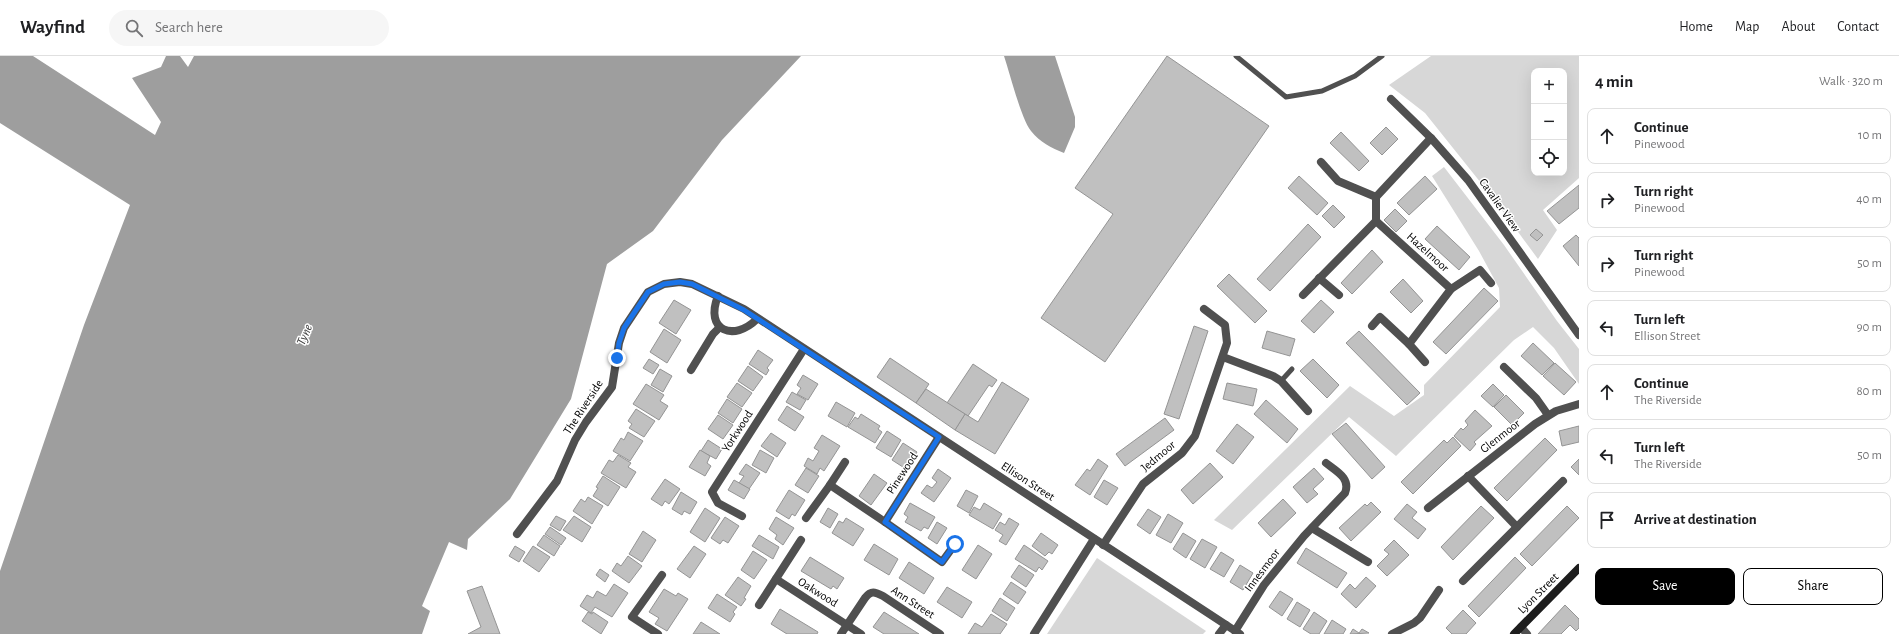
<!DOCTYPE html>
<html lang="en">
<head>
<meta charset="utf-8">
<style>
  :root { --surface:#fff; --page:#f6f6f6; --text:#202124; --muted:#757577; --line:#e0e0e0; --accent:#000 }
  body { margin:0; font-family:"Alegreya Sans",sans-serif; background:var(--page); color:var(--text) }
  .controls { position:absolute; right:12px; top:12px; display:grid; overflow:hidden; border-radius:8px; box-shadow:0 4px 16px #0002 }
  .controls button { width:36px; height:36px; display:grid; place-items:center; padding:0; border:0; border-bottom:1px solid var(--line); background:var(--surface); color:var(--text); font:20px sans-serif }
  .stop { position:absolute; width:12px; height:12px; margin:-9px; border:3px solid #1a73e8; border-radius:50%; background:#fff }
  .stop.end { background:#1a73e8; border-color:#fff; box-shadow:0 1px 4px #0008 }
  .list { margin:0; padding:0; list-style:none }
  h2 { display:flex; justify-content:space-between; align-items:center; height:52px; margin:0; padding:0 16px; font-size:17px }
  h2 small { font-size:13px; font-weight:400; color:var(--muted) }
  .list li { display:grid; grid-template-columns:26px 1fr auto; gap:12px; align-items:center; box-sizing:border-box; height:56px; margin:0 8px 8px; padding:0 8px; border:1px solid var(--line); border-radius:8px }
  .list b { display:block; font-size:15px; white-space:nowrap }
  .list p { margin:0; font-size:13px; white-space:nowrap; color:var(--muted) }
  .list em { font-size:13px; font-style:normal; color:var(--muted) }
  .actions { display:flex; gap:8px; padding:12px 16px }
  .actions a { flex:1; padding:9px 0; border:1px solid var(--accent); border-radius:8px; text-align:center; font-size:14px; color:var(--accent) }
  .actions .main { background:var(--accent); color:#fff }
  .icon { flex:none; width:22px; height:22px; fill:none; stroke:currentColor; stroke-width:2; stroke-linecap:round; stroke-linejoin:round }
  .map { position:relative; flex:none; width:1579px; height:578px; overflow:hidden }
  header { display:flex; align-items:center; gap:24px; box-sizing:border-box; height:56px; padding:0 20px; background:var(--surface); border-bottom:1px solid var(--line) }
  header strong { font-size:19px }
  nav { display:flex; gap:22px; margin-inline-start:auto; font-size:14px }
  .search { width:280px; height:36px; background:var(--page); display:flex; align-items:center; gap:10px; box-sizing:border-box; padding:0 14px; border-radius:22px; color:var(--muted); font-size:15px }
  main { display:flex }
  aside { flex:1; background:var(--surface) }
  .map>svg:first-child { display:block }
  .green { fill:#d7d7d7; fill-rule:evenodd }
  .water { fill:#9e9e9e }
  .building { fill:#c0c0c0; stroke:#949494 }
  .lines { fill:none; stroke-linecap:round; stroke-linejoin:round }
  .lane { stroke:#505050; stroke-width:5 }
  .street { stroke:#505050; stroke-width:8 }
  .secondary { stroke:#1d1d1d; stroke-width:8 }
  .route { stroke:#1a73e8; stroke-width:5 }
  .labels { text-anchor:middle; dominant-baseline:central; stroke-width:3; stroke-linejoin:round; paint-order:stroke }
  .street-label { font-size:12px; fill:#000; stroke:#fff }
  .water-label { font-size:13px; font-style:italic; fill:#3f3f3f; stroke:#fff }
</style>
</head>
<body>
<header>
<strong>Wayfind</strong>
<div class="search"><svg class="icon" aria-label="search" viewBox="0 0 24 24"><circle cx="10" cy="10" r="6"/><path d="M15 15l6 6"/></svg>Search here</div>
<nav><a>Home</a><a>Map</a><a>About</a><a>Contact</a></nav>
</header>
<main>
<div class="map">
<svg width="1579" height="578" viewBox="0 0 1579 578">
  <rect width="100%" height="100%" fill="#fff"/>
  <g class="green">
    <path d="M1431,0H1579V122L1543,154L1557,174L1538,203L1493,142L1425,57L1389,29ZM1534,15H1564V117H1534Z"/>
    <path d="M1444,111L1504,189L1557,265L1579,293V328L1554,292L1533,271L1514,284L1396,400L1349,361L1232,474L1214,464L1350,330L1394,360L1424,339V329L1500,251L1499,232L1479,195L1432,120Z"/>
    <path d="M1097,502L1206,575L1203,578H1047Z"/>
  </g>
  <g class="water">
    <path d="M0,0H33L155,79L161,66L132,22L161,11L166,0H180L188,11L194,0H801L722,84L653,175L607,208L571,343L510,443L468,483L467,494L449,486L422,550L430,555L422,578H0V515L84,269L130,149L0,67Z"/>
    <path d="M1004,0H1055L1075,61V71L1064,97C1051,92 1040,86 1031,75C1021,62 1010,18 1004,0Z"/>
  </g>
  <g class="building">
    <path d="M1167,0L1269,70L1105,306L1041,262L1113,158L1075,132Z"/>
    <path d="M1386,71L1398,83L1382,99L1370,87Z"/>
    <path d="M1341,76L1369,105L1359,115L1330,87Z"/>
    <path d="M1299,120L1328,147L1317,159L1288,132Z"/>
    <path d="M1425,120L1437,133L1409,159L1397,147Z"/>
    <path d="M1579,129V152L1559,168L1547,155Z"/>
    <path d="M1333,149L1345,161L1334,172L1322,160Z"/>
    <path d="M1395,153L1407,165L1396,176L1384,164Z"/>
    <path d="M1308,168L1321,181L1270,235L1257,223Z"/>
    <path d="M1437,170L1470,201L1459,214L1425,183Z"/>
    <path d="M1536,173L1543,179L1537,185L1530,179Z"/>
    <path d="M1576,179L1579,182V210L1563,190Z"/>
    <path d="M1372,194L1383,206L1352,238L1341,227Z"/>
    <path d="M1229,218L1267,255L1255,267L1217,230Z"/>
    <path d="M1403,223L1423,245L1411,257L1390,236Z"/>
    <path d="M1484,232L1498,245L1446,298L1433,286Z"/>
    <path d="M674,244L691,254L676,278L659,267Z"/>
    <path d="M1321,244L1334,256L1314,277L1301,265Z"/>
    <path d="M1194,270L1208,275L1179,363L1164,358Z"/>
    <path d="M664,273L681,284L667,307L650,296Z"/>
    <path d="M1267,275L1295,283L1290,300L1262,292Z"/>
    <path d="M1359,275L1420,337L1407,349L1346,287Z"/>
    <path d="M1533,287L1554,307L1542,319L1521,300Z"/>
    <path d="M758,294L773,304L767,312L769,314L766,319L749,308Z"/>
    <path d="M890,302L929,328L916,347L877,321Z"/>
    <path d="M649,303L659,309L653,318L643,312Z"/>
    <path d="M1313,303L1339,329L1327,342L1300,315Z"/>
    <path d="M1555,307L1576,326L1564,339L1543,320Z"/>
    <path d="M973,308L997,324L992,331L989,329L968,360L947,347Z"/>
    <path d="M748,310L763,321L753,335L738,325Z"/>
    <path d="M660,313L672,320L663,336L651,329Z"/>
    <path d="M803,319L818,328L808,344L797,338L801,332L797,329Z"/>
    <path d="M1002,326L1029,343L995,398L955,374L965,358L978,366Z"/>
    <path d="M737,327L752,337L742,351L727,341Z"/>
    <path d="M1227,327L1257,333L1253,350L1223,343Z"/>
    <path d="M646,328L664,339L660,345L668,350L659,364L633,348Z"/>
    <path d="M1493,328L1504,339L1493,351L1481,340Z"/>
    <path d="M926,333L965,358L955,374L916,347Z"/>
    <path d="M792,336L806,344L800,354L786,346Z"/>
    <path d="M1506,339L1524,357L1512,369L1494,351Z"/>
    <path d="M727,343L742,353L733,367L718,357Z"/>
    <path d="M1266,344L1298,373L1287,387L1254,358Z"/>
    <path d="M836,346L855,357L847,371L828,360Z"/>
    <path d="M787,350L804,361L795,375L778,364Z"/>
    <path d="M636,353L655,365L644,381L629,372L632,368L628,365Z"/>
    <path d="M1475,354L1492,370L1474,386L1476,388L1470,395L1454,380L1461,372L1463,374L1468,369L1465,365Z"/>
    <path d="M861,358L880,370L878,373L882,376L875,387L848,371L855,361L858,363Z"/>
    <path d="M718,359L733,369L723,383L708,373Z"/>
    <path d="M1165,362L1174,374L1125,410L1116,398Z"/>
    <path d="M1346,367L1385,411L1372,423L1332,378Z"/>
    <path d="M1237,368L1254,381L1233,408L1216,395Z"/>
    <path d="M1579,370V386L1562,390L1559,375Z"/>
    <path d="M887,375L901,384L891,401L876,392Z"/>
    <path d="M628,376L643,385L630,405L613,395L621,382L624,384Z"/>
    <path d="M771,377L786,387L777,401L761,390Z"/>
    <path d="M822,379L840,390L824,415L820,412L817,418L804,410L808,402L813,405L819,395L814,392Z"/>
    <path d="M1453,381L1461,390L1413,438L1401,426L1444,384L1447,387Z"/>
    <path d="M1545,382L1557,394L1507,445L1494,432Z"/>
    <path d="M708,384L722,393L716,403L701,395Z"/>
    <path d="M903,387L917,396L906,413L892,404Z"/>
    <path d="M700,394L710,400L707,407L711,410L705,420L689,411Z"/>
    <path d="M760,394L774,402L766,417L752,409Z"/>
    <path d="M618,399L631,407L628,411L636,416L626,432L601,417L609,404L613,406Z"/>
    <path d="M1098,403L1108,410L1090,439L1075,429L1087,413L1090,415Z"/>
    <path d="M1579,403V419L1571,411Z"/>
    <path d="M1210,407L1223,421L1193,448L1181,434Z"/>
    <path d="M746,408L760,417L749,433L739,427L744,420L739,418Z"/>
    <path d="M806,412L819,420L808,437L795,429Z"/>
    <path d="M1314,412L1324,423L1313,433L1318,438L1307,447L1293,431Z"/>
    <path d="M938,413L951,422L934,446L921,437L927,429L932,432L937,426L932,422Z"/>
    <path d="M874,418L887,427L871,449L859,440Z"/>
    <path d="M603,420L620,431L608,450L593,440L598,432L596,431Z"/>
    <path d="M665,423L680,433L669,448L665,445L662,450L651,443Z"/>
    <path d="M734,424L750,433L744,443L728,434Z"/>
    <path d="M1104,424L1118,432L1107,449L1094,441Z"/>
    <path d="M789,434L805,444L795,460L792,458L789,463L776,455Z"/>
    <path d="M966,434L978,440L969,457L957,450Z"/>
    <path d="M681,436L697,446L690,458L684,455L682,459L672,453Z"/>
    <path d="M588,441L603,450L592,468L573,455L581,443L585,446Z"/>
    <path d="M1283,443L1296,457L1271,481L1258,467Z"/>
    <path d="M1371,446L1381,456L1351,485L1339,472L1365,448L1367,450Z"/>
    <path d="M910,447L935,461L928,473L924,471L921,475L905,466L908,461L904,458Z"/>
    <path d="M984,447L1002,458L993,473L969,459L974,451L980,454Z"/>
    <path d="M1407,448L1417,456L1412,462L1426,473L1418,483L1394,463Z"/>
    <path d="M1481,450L1494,462L1453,504L1441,491Z"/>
    <path d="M1567,450L1579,462L1532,510L1520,498Z"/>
    <path d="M705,452L720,462L705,486L690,476Z"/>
    <path d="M828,452L838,458L830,472L820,466Z"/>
    <path d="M1148,453L1161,461L1150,478L1137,469Z"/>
    <path d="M1168,458L1183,467L1171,487L1156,479Z"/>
    <path d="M556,460L566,465L560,475L550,469Z"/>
    <path d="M574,460L591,471L582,486L563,474Z"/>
    <path d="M725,461L739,470L728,487L723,484L720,488L711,482Z"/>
    <path d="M776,461L794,472L783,489L775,483L777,479L769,473Z"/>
    <path d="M846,462L864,473L853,490L832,477L839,465L843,467Z"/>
    <path d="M1009,462L1019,468L1006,489L999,485L1003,479L995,474L1000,466L1005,469Z"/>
    <path d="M937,466L947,472L937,488L928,482Z"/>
    <path d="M550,471L566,482L561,489L545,478Z"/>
    <path d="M643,475L656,484L642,506L629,498Z"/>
    <path d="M1041,477L1058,489L1052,498L1049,496L1045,500L1032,490Z"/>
    <path d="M1183,477L1196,485L1186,502L1173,493Z"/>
    <path d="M544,479L560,490L554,500L537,489Z"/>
    <path d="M759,479L779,491L773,503L752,490Z"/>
    <path d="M1202,483L1217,491L1205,512L1190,503Z"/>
    <path d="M1394,484L1409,499L1387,520L1377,510L1389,498L1384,494Z"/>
    <path d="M874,488L898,503L889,519L864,504Z"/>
    <path d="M978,489L992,498L976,523L962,514Z"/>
    <path d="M1024,489L1048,505L1042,514L1039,511L1036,516L1015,503Z"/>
    <path d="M515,490L525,496L519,506L509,500Z"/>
    <path d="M533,490L550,501L539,516L523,505Z"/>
    <path d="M694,490L706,498L690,522L677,513Z"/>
    <path d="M1306,492L1347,517L1337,532L1297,507Z"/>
    <path d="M753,495L767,504L754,523L741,514Z"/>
    <path d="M1221,496L1234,504L1224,521L1210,513Z"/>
    <path d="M628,500L642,510L629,527L612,515L617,507L621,510Z"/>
    <path d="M810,501L844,522L837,533L833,530L831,533L801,515Z"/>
    <path d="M1515,501L1526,512L1479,561L1468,550Z"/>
    <path d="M909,506L934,522L924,538L899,522Z"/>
    <path d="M1019,509L1034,519L1026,531L1011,521Z"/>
    <path d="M1240,509L1253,517L1243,534L1230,526Z"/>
    <path d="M600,513L609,519L605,526L596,519Z"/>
    <path d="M738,521L751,530L744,542L746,543L741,550L725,539Z"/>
    <path d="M1366,521L1376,530L1356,552L1341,538L1350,528L1355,533Z"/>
    <path d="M1011,526L1026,536L1018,548L1003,538Z"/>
    <path d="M614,528L628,537L612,561L595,551L591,557L580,550L587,539L593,542L597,535L606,540Z"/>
    <path d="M482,530L500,578H468L481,571L467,535Z"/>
    <path d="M947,531L972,546L962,562L937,546Z"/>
    <path d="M664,533L676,540L678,537L688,543L667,575L655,568L659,562L649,556Z"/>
    <path d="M1280,535L1293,543L1282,560L1269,551Z"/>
    <path d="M717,538L737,551L733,556L735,558L730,566L708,552Z"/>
    <path d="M1000,542L1015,552L1007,565L992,555Z"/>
    <path d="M1297,546L1310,554L1300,571L1287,563Z"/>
    <path d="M1565,549L1579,563V572L1576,575L1570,569L1561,578H1538Z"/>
    <path d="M780,553L818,576L817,578H787L771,568Z"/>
    <path d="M1463,554L1476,567L1466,578H1452L1446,572Z"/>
    <path d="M588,556L592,558L593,556L608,566L601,578L582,565Z"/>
    <path d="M884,556L919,578H884L873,571Z"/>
    <path d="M1314,556L1327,565L1319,578H1311L1303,573Z"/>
    <path d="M991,558L1007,568L1000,578H968L975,567L982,571Z"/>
    <path d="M1332,564L1346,573L1343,578H1324Z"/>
    <path d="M701,566L720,578H693Z"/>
    <path d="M1353,573L1359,577L1362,573L1369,577L1350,578Z"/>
  </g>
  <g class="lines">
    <g class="lane">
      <path d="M1236,0L1286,41L1322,35L1355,20L1382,0"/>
      <path d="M1281,325L1292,313"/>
    </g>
    <g class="street">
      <path d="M1391,43L1431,82L1468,124L1579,279"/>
      <path d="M1321,106L1338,125L1376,141"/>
      <path d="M1319,222L1339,239"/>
      <path d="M1451,233L1480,214L1491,227"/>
      <path d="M1303,239L1376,165"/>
      <path d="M718,240C704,275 734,286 757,263"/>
      <path d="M1372,270L1380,261L1409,288L1451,233L1376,165V141L1431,82"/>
      <path d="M1409,288L1425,306"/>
      <path d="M1223,301L1273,320L1281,325L1308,355"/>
      <path d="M1504,311L1536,342L1548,359"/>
      <path d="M691,314L713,278L720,271"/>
      <path d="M1468,420L1517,471"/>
      <path d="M830,429L845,406"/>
      <path d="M1428,452L1535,368L1556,355L1579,348"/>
      <path d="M742,460L718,447L712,436L804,293"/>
      <path d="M806,462L830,429L885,466L939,381"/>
      <path d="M885,466L942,506L955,488"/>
      <path d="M1312,472L1368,506"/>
      <path d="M517,478L557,425L575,384L586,366L612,331L619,287L624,272L648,236L664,228L680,226L692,228L744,253L1240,578"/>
      <path d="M1103,489L1143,428L1182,397L1195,380L1227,287L1225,269L1204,253"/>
      <path d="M776,523L861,578"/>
      <path d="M1463,525L1563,425"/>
      <path d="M759,549L801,484"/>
      <path d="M1521,571L1527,578"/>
      <path d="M1235,575L1264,529L1304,480L1345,437C1351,422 1336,415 1326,407"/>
      <path d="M658,578L632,561L662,519"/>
      <path d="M841,578L865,542C871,534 875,536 883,540L940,578"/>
      <path d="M1034,578L1094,483"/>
      <path d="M1219,578L1226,569"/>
      <path d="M1392,578L1414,567L1420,562L1439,534"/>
    </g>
    <path class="secondary" d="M1514,578L1579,512"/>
  </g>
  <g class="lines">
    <path class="route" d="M617,302L619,287L624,272L648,236L664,228L680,226L692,228L744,254L939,381L885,466L942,506L955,488"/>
  </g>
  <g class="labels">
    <g class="street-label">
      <text transform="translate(1500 149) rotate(55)">Cavalier View</text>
      <text transform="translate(1428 196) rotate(42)">Hazelmoor</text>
      <text transform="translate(583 351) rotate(-57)">The Riverside</text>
      <text transform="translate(737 375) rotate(-57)">Yorkwood</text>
      <text transform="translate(1500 380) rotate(-38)">Glenmoor</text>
      <text transform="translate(1158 400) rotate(-40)">Jedmoor</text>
      <text transform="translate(902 417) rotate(-57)">Pinewood</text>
      <text transform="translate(1028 425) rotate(33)">Ellison Street</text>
      <text transform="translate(1262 514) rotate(-53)">Innesmoor</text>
      <text transform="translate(818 536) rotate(32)">Oakwood</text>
      <text transform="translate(1538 537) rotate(-45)">Lyon Street</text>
      <text transform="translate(913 546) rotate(33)">Ann Street</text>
    </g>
    <g class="water-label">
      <text transform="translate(305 279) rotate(-67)">Tyne</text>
    </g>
  </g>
</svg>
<div class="controls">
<button>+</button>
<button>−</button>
<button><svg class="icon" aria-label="locate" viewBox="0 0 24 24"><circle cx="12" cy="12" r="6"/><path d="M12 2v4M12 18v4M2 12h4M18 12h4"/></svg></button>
</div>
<div class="stop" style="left:955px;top:488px"></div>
<div class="stop end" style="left:617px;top:302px"></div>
</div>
<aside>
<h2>4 min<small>Walk · 320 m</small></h2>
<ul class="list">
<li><svg class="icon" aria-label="ahead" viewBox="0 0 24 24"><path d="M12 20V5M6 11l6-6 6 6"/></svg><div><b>Continue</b><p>Pinewood</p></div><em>10 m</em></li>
<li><svg class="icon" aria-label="right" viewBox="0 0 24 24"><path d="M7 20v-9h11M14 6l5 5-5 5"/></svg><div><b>Turn right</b><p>Pinewood</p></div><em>40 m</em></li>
<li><svg class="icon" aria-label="right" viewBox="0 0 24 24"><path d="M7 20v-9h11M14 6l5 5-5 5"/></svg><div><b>Turn right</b><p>Pinewood</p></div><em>50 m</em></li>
<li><svg class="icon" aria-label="left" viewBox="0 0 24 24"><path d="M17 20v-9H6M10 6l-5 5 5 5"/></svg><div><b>Turn left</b><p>Ellison Street</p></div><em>90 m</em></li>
<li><svg class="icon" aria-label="ahead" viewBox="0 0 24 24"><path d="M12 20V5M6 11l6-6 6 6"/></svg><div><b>Continue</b><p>The Riverside</p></div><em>80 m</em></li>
<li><svg class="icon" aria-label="left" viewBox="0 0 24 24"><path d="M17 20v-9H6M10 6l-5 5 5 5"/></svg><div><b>Turn left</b><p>The Riverside</p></div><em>50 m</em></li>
<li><svg class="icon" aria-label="arrive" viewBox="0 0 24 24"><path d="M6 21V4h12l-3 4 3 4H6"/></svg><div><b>Arrive at destination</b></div></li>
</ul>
<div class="actions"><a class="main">Save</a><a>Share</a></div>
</aside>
</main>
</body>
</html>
